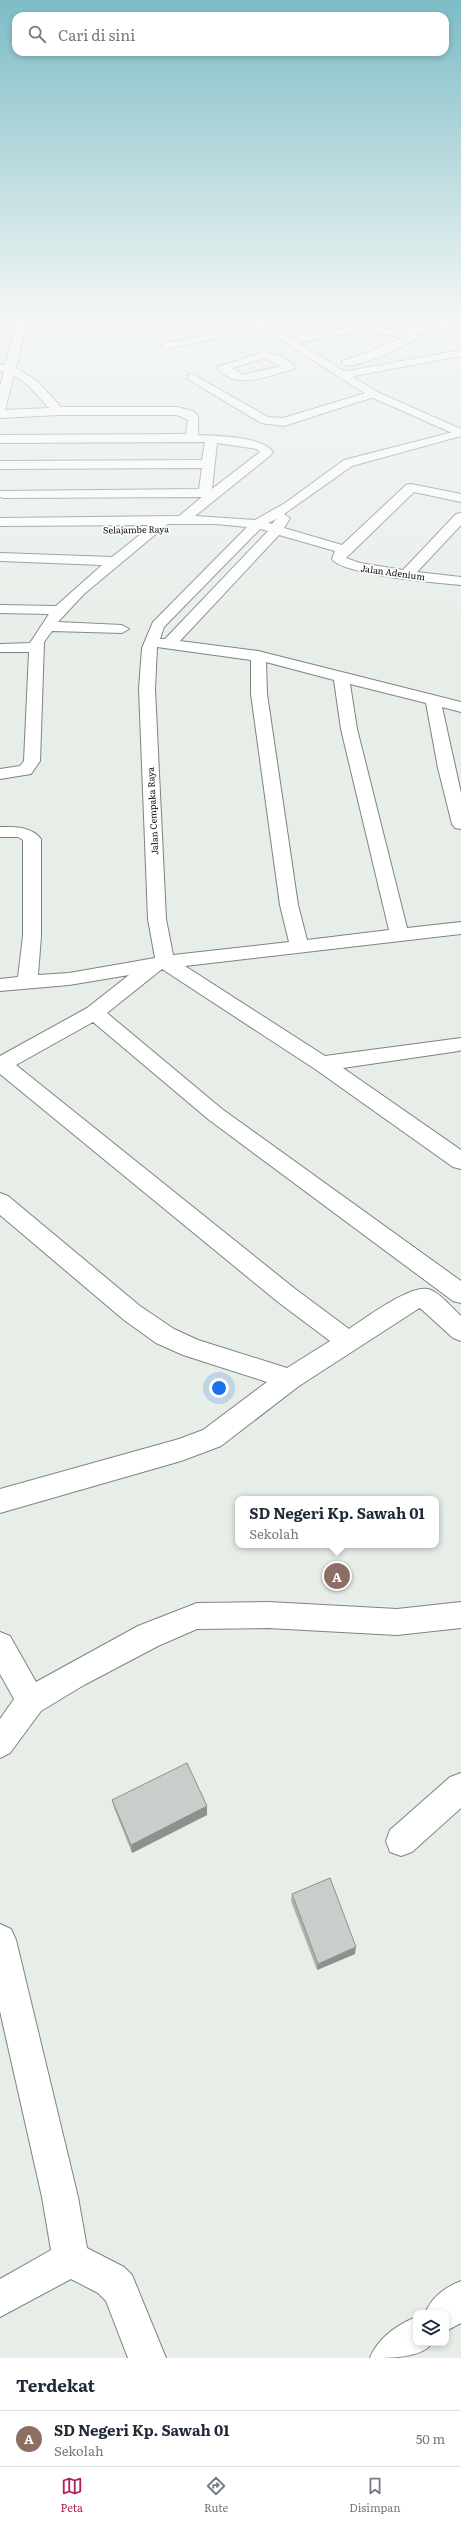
<!DOCTYPE html>
<html lang="id">
<head>
<meta charset="utf-8">
<style>
  :root { --surface:#fff; --page:#f2f2f3; --text:#1f2937; --muted:#747a83; --line:#e0e1e3; --accent:#b02159 }
  body { margin:0; font-family:Literata,serif; background:var(--page); color:var(--text) }
  .controls { position:absolute; right:12px; bottom:12px; display:grid; overflow:hidden; border-radius:8px; box-shadow:0 2px 6px #0003 }
  .controls button { width:36px; height:36px; display:grid; place-items:center; padding:0; border:0; border-bottom:1px solid var(--line); background:var(--surface); color:var(--text); font:20px sans-serif }
  .you { position:absolute; left:219px; top:1388px; width:14px; height:14px; margin:-10px; border:3px solid #fff; border-radius:50%; background:#1a73e8; box-shadow:0 0 0 6px #1a73e833 }
  .badge { display:grid; place-items:center; width:26px; height:26px; border-radius:50%; background:var(--accent); color:#fff; font-size:13px; font-weight:700 }
  .pin { position:absolute; translate:-50% -50%; border:2px solid #fff; box-shadow:0 1px 4px #0006 }
  .popup { position:absolute; left:235px; top:1496px; width:204px; height:52px; box-sizing:border-box; display:grid; place-content:center; border-radius:8px; background:var(--surface); filter:drop-shadow(0 1px 3px #0005); font-size:13px; white-space:nowrap; color:var(--muted) }
  .popup b { font-size:15px; color:var(--text) }
  .popup::after { content:''; position:absolute; left:50%; top:100%; margin-left:-8px; border:8px solid transparent; border-top-color:var(--surface) }
  .list { margin:0; padding:0; list-style:none }
  h2 { display:flex; justify-content:space-between; align-items:center; height:52px; margin:0; padding:0 16px; font-size:17px }
  h2 small { font-size:13px; font-weight:400; color:var(--muted) }
  .list li { display:grid; grid-template-columns:26px 1fr auto; gap:12px; align-items:center; box-sizing:border-box; height:56px; padding:0 16px; border-top:1px solid var(--line) }
  .list b { display:block; font-size:15px; white-space:nowrap }
  .list p { margin:0; font-size:13px; white-space:nowrap; color:var(--muted) }
  .list em { font-size:13px; font-style:normal; color:var(--muted) }
  .icon { flex:none; width:22px; height:22px; fill:none; stroke:currentColor; stroke-width:2; stroke-linecap:round; stroke-linejoin:round }
  .map { position:relative; flex:none; width:461px; height:2358px; overflow:hidden }
  .search { position:absolute; background:var(--surface); box-shadow:0 2px 6px #0003; left:12px; right:12px; top:12px; height:44px; display:flex; align-items:center; gap:10px; box-sizing:border-box; padding:0 14px; border-radius:12px; color:var(--muted); font-size:15px }
  .sheet { height:108px; background:var(--surface) }
  nav { display:flex; justify-content:space-around; align-items:center; box-sizing:border-box; height:56px; border-top:1px solid var(--line); background:var(--surface); font-size:11px; color:var(--muted) }
  nav a { display:grid; justify-items:center; gap:2px }
  nav .on { color:var(--accent) }
  .map>svg:first-child { display:block }
  .lines { fill:none; stroke-linecap:round; stroke-linejoin:round }
  .minor-casing { stroke:#7e8480; stroke-width:2 }
  .major-casing { stroke:#7e8480; stroke-width:2 }
  .minor { fill:#fff; fill-rule:evenodd }
  .major { fill:#fff; fill-rule:evenodd }
  .wall { fill:#acb2ae }
  .shaded-wall { fill:#8c918d }
  .building { fill:#c8cfca; stroke:#8c918d }
  .labels { text-anchor:middle; dominant-baseline:central; stroke-width:3.5; stroke-linejoin:round; paint-order:stroke }
  .far-street-label { font-size:9px; fill:#0d0f0d; stroke:#fff }
</style>
</head>
<body>
<div class="map">
<svg width="461" height="2358" viewBox="0 0 461 2358">
  <rect width="100%" height="100%" fill="#e7eee8"/>
  <g class="lines">
    <g class="minor-casing">
      <g id="minor">
        <path d="M17,321H27L16,368L37,381L61,407H177L193,411L198,416V435C217,436 262,436 273,452L271,455L195,516L255,520L285,503L344,460L461,430V436L352,466L284,514L290,518L284,528L342,545L406,485L411,484L461,494V502L414,492L346,558L360,563L403,570L456,514L461,513V525L417,572L461,577V585C438,583 343,575 332,559L335,551L279,535L180,641L258,651L461,702V712L442,707L461,793V829L455,828L452,824L438,768L426,703L350,684L357,729L407,928L461,922V934L185,966L325,1056L461,1038V1050L459,1051L343,1068L461,1150V1169L453,1167L315,1069L162,969L107,1013L222,1109L461,1281V1303L453,1301L208,1119L93,1022L16,1065L294,1288L349,1329C366,1318 413,1282 431,1290C442,1295 452,1308 461,1316V1341L453,1338L420,1308L418,1309L299,1386L221,1446L181,1461L0,1513V1489L179,1439L203,1430L267,1382L183,1355L156,1343L124,1320L0,1215V1193L8,1196L140,1306L174,1329L198,1340L287,1368L330,1341L278,1302L0,1074V1056L87,1008L129,975L69,985L0,991V979L18,977L23,936V840L18,837H0V827C15,827 31,826 41,839V936L38,975L69,973L155,958L148,919L139,689L142,648L153,622L247,527L216,524H168L84,594L58,622L122,625L129,629L122,633L52,631L44,642L40,761L31,774L0,779V769L20,766L24,761L29,652H0V644L30,643L49,614L0,613V605L56,606L102,565L0,561V553L112,557L152,525L0,526V518L179,516L202,497L4,498L0,497V491L199,489L202,468L0,469V461L202,460L205,442L0,443V435L186,434L188,420L177,415H58L0,418V386L4,372L0,371V365H5ZM14,375L29,386L49,408L5,410ZM217,443L257,449L260,452L212,489ZM276,519L272,524L268,523ZM260,529L268,531L165,639H160L164,627ZM157,647L251,660V694L280,905L289,942L173,955L166,919L155,689ZM266,662L334,680L341,729L389,930L307,940L298,905L267,694Z"/>
        <path d="M48,321H63L58,324H48Z"/>
        <path d="M452,321H461V325L416,334L419,337L418,339C401,346 359,370 342,365V361L355,357L407,336L401,337L360,331L289,344L284,341L289,338L360,325L401,331Z"/>
        <path d="M264,322L269,325L268,327L166,349L161,346L166,343Z"/>
        <path d="M461,350V356L343,378L337,375L343,372Z"/>
        <path d="M264,352L281,356L296,367L294,369C270,375 235,392 217,367ZM264,358L281,366L243,375L232,368Z"/>
        <path d="M192,374L268,417L283,418L369,392L373,391L379,394L377,396L284,426L261,423L188,379V375Z"/>
        <path d="M268,1602L397,1609L461,1602V1628L397,1635L268,1628L197,1629L158,1646L84,1685L41,1711L10,1753L0,1758V1719L14,1699L0,1674V1632L10,1636L36,1682L138,1626L197,1603Z"/>
        <path d="M461,1773V1808L412,1852L401,1856L390,1852L386,1841L390,1830L450,1777Z"/>
        <path d="M0,1924L11,1929L16,1940L78,2197L87,2248L124,2267L132,2275L166,2358H128L106,2301L98,2293L71,2279L0,2317V2279L51,2250L42,2197L0,2011Z"/>
        <path d="M461,2281V2323L446,2331V2313H425C433,2296 444,2288 461,2281Z"/>
        <path d="M416,2317V2343H432C422,2358 391,2358 370,2358C378,2338 397,2325 416,2317Z"/>
      </g>
    </g>
    <g class="major-casing">
      <path id="major" d="M252,321H264L377,392L461,429V437L369,396Z"/>
    </g>
    <use href="#minor" class="minor"/>
    <use href="#major" class="major"/>
  </g>
  <g class="wall">
    <path d="M112,1800L207,1806V1815L132,1853L114,1808Z"/>
    <path d="M292,1894L355,1954L317,1970L291,1901Z"/>
  </g>
  <g class="shaded-wall">
    <path d="M207,1806V1815L132,1853L131,1845Z"/>
    <path d="M356,1947L355,1954L317,1970L318,1964Z"/>
  </g>
  <g class="building">
    <path d="M187,1763L207,1806L131,1845L112,1800Z"/>
    <path d="M330,1878L356,1947L318,1964L292,1894Z"/>
  </g>
  <linearGradient id="sky" x2="0" y2="1"><stop stop-color="#7dbcc6"/><stop offset="0.49" stop-color="#f4f7f5"/><stop offset="1" stop-color="#f4f7f5" stop-opacity="0"/></linearGradient>
  <rect width="461" height="651" fill="url(#sky)"/>
  <g class="labels">
    <g class="far-street-label">
      <text transform="translate(136 529) rotate(-1)">Selajambe Raya</text>
      <text transform="translate(393 572) rotate(8)">Jalan Adenium</text>
      <text transform="translate(152 811) rotate(-93)">Jalan Cempaka Raya</text>
    </g>
  </g>
</svg>
<div class="controls">
<button><svg class="icon" aria-label="layers" viewBox="0 0 24 24"><path d="M12 4l9 5-9 5-9-5zM3 14l9 5 9-5"/></svg></button>
</div>
<div class="you"></div>
<div class="pin badge" style="left:337px;top:1576px;background:#8d6e63">A</div>
<div class="popup"><b>SD Negeri Kp. Sawah 01</b>Sekolah</div>
<div class="search"><svg class="icon" aria-label="search" viewBox="0 0 24 24"><circle cx="10" cy="10" r="6"/><path d="M15 15l6 6"/></svg>Cari di sini</div>
</div>
<section class="sheet">
<h2>Terdekat<small></small></h2>
<ul class="list">
<li><span class="badge" style="background:#8d6e63">A</span><div><b>SD Negeri Kp. Sawah 01</b><p>Sekolah</p></div><em>50 m</em></li>
</ul>
</section>
<nav>
<a class="on"><svg class="icon" aria-label="map" viewBox="0 0 24 24"><path d="M3 6l6-2 6 2 6-2v14l-6 2-6-2-6 2zM9 4v14M15 6v14"/></svg>Peta</a>
<a><svg class="icon" aria-label="directions" viewBox="0 0 24 24"><path d="M12 3l9 9-9 9-9-9zM9 14v-3h6M13 9l2 2-2 2"/></svg>Rute</a>
<a><svg class="icon" aria-label="saved" viewBox="0 0 24 24"><path d="M7 4h10v16l-5-4-5 4z"/></svg>Disimpan</a>
</nav>
</body>
</html>
